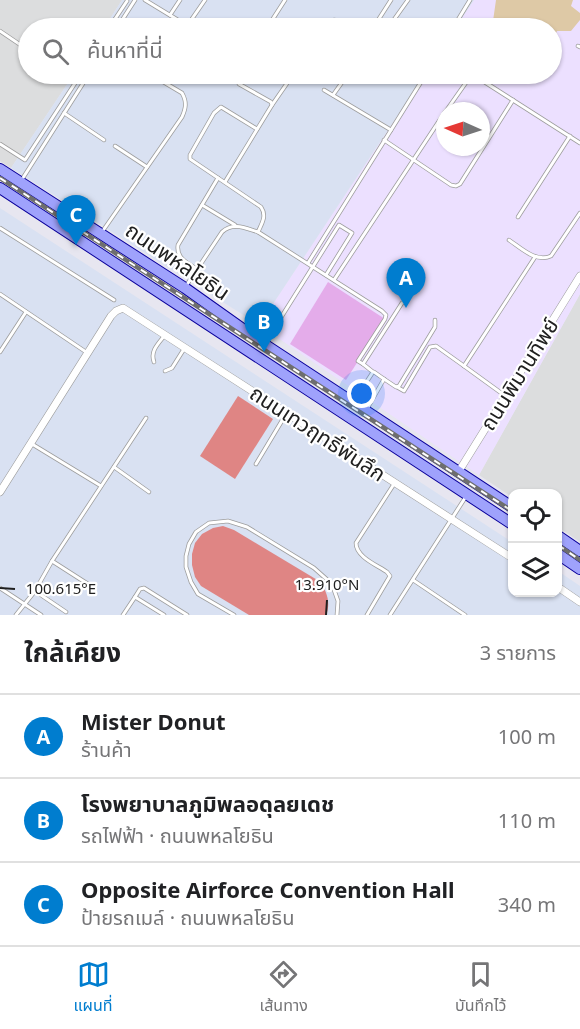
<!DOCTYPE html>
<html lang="th">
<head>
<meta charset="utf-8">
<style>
  :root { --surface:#fff; --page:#f6f6f6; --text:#202124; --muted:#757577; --line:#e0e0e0; --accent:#007dcf }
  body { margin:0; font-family:"Noto Sans","Noto Sans Thai",sans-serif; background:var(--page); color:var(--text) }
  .controls { position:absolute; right:18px; bottom:18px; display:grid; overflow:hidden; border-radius:12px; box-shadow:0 2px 4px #0004 }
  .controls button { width:54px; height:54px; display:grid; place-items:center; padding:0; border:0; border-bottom:2px solid var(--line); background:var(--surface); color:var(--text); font:30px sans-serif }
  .compass { position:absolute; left:436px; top:102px; width:54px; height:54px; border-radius:50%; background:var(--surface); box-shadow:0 2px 4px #0004; rotate:273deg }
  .you { position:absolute; left:362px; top:394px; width:21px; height:21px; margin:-15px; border:4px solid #fff; border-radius:50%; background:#1a73e8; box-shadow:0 0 0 9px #1a73e833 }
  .badge { display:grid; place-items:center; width:39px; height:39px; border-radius:50%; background:var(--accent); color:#fff; font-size:20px; font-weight:700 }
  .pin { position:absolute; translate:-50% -50px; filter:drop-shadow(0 2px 3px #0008) }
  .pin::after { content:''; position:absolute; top:32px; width:21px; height:18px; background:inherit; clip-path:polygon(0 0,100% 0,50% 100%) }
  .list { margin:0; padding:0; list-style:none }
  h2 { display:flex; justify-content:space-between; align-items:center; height:78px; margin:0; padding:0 24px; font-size:26px }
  h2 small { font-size:20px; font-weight:400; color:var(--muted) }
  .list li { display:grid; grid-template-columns:39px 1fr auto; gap:18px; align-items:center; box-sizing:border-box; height:84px; padding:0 24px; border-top:2px solid var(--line) }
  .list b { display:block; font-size:22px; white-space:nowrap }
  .list p { margin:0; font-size:20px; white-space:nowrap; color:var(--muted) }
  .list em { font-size:20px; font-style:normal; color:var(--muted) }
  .icon { flex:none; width:33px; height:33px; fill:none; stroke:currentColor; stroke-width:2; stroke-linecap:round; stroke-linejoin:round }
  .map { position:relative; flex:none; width:580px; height:615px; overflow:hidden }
  .search { position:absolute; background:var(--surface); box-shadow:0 2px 4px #0004; left:18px; right:18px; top:18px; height:66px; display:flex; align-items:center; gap:15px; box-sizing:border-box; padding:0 21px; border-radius:33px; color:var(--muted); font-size:22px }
  .sheet { height:330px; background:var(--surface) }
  nav { display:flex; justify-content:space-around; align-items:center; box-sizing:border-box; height:84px; border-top:2px solid var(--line); background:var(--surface); font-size:16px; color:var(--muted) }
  nav a { display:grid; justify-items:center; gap:3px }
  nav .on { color:var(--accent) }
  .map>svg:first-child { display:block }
  .residential { fill:#dcddde }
  .education { fill:#ece0ff; fill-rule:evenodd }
  .military { fill:#d9e1f2 }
  .grass { fill:#e4acea }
  .pitch { fill:#df8584 }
  .water { fill:#dec9a6 }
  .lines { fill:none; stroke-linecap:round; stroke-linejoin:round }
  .lane-casing { stroke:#9d9d9d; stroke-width:4.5 }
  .street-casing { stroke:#9d9d9d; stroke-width:8 }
  .primary-casing { stroke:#0a009b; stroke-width:12 }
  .lane { stroke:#fff; stroke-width:3 }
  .street { stroke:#fff; stroke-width:7 }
  .primary { stroke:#9fa2fc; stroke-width:10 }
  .rail-casing { stroke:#6e6e6e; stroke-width:4.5 }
  .rail { stroke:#fff; stroke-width:2; stroke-dasharray:7; stroke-linecap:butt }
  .ticks { fill:none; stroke:#202020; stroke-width:2 }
  .labels { text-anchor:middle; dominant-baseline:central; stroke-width:4.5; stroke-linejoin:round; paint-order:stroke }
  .street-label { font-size:21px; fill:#202020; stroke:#fff }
  .ticks-label { font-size:15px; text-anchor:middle; fill:#202020; stroke:#fff; stroke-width:4.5; stroke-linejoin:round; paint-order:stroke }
</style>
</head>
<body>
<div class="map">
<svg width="580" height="615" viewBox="0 0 580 615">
  <rect width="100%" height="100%" fill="#e7e6f0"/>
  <g class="residential">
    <path d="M0,0H122L104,28H28V74H74L11,168L0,161Z"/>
    <path d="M580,294V542L558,527V494H512V497L479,475Z"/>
  </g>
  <path class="education" d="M474,0H580V294L479,475L259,325L425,74H552V28H455ZM445,111H481V147H445Z"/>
  <g class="military">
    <path d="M122,0H474L455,28H104Z"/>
    <path d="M74,74H425L259,325L11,168Z"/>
    <path d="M0,208L512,542V592H558V571L580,586V615H0Z"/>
  </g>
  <path class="grass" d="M328,282L385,319L346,380L290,344Z"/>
  <g class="pitch">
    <path d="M238,396L273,419L235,479L200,456Z"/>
    <path d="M223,526L234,530L319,581C327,590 331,604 326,615H249L201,586L195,577L192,565V554L195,543L202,534L213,528Z"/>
  </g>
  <path class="water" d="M496,0H573L571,6L580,13V20L571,31H557L552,42V28H492Z"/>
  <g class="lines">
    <g class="lane-casing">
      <g id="lane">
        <path d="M145,0L191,28"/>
        <path d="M170,15L180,0"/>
        <path d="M375,25L391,0"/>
        <path d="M187,26L205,0"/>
        <path d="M109,28L127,1"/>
        <path d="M117,28L135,0"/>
        <path d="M267,28L285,0"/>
        <path d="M328,28L334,20L341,21L354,28"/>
        <path d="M388,28L408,0"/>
        <path d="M453,28L470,0"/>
        <path d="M0,31L28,50"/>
        <path d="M578,46L580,47"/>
        <path d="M64,74L76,81"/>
        <path d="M472,74L580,143"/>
        <path d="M324,90L391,130"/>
        <path d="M333,95L348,74"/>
        <path d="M272,105L290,79L289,74"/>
        <path d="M446,111L472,74"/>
        <path d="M64,113L104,140"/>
        <path d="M257,129L221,107L214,113L190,155V159L261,207C267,216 262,223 258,232"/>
        <path d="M384,140L451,185L456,186L460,184L513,100"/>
        <path d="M0,144L25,160L81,74"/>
        <path d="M115,146L147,167"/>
        <path d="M21,181L89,74"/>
        <path d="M225,182L272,105L271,102L239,84L237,79L238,74"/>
        <path d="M202,205L235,225"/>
        <path d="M518,217L570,136"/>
        <path d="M0,228L114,300"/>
        <path d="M102,232L182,117C186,108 187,102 182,93L150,74"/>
        <path d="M509,240C521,248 536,263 551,256L580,213"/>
        <path d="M308,263L426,74"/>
        <path d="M197,269C187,263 176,258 178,245L218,178"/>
        <path d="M334,280L445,112"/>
        <path d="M186,286L222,232C233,222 245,228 258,232L382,311L386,315L385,319L358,361L363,364"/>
        <path d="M0,294L86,352"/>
        <path d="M265,343L339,225L352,233L326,275"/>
        <path d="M0,352L26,312"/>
        <path d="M154,362C150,351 158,344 165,335"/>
        <path d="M165,371L172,368L184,349"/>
        <path d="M374,372L384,379"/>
        <path d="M397,387L404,391L430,347L436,346L464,366"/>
        <path d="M504,395L464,366L535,257"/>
        <path d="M354,401L373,372L363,364L402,303L407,301"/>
        <path d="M367,409L384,379L396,387L399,386L435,327V320"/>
        <path d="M32,444L101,486"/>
        <path d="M256,464L286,414"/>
        <path d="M114,467L149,492"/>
        <path d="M52,561L91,586"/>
        <path d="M413,580L465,615"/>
        <path d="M0,588L41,615"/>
        <path d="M135,597L140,589L144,588L187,615"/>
        <path d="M66,612L35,591L52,561L146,418"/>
        <path d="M16,615L35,591"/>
        <path d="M123,615L135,597L164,615"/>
        <path d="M234,615L198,594L191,582L186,567V556L189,544L196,532L209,523L228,521L247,527L314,568L332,584L338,601L337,615"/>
        <path d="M367,615L390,576L387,572C377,565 356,557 356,543L394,484"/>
        <path d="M390,615L465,498"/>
      </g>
    </g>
    <g class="street-casing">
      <g id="street">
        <path d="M459,471L580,276"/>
        <path d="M0,492L111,316L116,311L123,308L512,558"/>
        <path d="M558,587L580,602"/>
      </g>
    </g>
    <g class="primary-casing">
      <g id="primary">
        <path d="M0,169L185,288L264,344L512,507"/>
        <path d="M0,188L512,524"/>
        <path d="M558,536L580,551"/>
        <path d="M558,554L580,569"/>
      </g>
    </g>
    <use href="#lane" class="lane"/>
    <use href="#street" class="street"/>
    <use href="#primary" class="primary"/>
    <g class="rail-casing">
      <g id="rail">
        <path d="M0,178L512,511"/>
        <path d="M558,545L580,560"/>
      </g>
    </g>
    <use href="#rail" class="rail"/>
  </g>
  <path class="ticks" d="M0,588L15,589M326,615L327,600"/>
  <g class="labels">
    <g class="street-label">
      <text transform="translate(178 261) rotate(34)">ถนนพหลโยธิน</text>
      <text transform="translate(519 374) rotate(-58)">ถนนพิมานทิพย์</text>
      <text transform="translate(318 433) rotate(33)">ถนนเทวฤทธิ์พันลึก</text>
    </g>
  </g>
  <g class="ticks-label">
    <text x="327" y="590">13.910°N</text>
    <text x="61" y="594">100.615°E</text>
  </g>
</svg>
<div class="controls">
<button><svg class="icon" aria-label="locate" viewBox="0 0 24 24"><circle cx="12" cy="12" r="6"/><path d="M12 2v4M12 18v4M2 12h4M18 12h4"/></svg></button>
<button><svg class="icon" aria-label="layers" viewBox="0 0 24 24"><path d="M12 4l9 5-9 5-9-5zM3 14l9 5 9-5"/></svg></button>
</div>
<svg class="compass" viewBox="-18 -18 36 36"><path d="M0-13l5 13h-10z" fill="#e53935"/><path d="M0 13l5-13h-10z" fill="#757577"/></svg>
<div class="you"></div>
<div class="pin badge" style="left:406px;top:308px">A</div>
<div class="pin badge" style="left:264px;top:352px">B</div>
<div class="pin badge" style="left:76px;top:245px">C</div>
<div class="search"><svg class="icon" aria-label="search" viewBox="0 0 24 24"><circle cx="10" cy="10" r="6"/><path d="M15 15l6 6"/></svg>ค้นหาที่นี่</div>
</div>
<section class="sheet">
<h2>ใกล้เคียง<small>3 รายการ</small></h2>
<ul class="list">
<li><span class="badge">A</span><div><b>Mister Donut</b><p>ร้านค้า</p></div><em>100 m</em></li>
<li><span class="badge">B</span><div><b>โรงพยาบาลภูมิพลอดุลยเดช</b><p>รถไฟฟ้า · ถนนพหลโยธิน</p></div><em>110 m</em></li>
<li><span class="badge">C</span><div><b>Opposite Airforce Convention Hall</b><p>ป้ายรถเมล์ · ถนนพหลโยธิน</p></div><em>340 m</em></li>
</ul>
</section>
<nav>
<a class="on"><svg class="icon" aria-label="map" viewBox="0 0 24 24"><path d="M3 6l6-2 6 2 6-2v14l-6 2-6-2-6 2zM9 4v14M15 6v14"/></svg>แผนที่</a>
<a><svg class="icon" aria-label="directions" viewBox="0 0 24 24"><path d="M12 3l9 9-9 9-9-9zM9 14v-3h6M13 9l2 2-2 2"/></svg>เส้นทาง</a>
<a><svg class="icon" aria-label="saved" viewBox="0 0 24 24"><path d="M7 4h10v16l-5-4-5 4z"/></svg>บันทึกไว้</a>
</nav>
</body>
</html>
